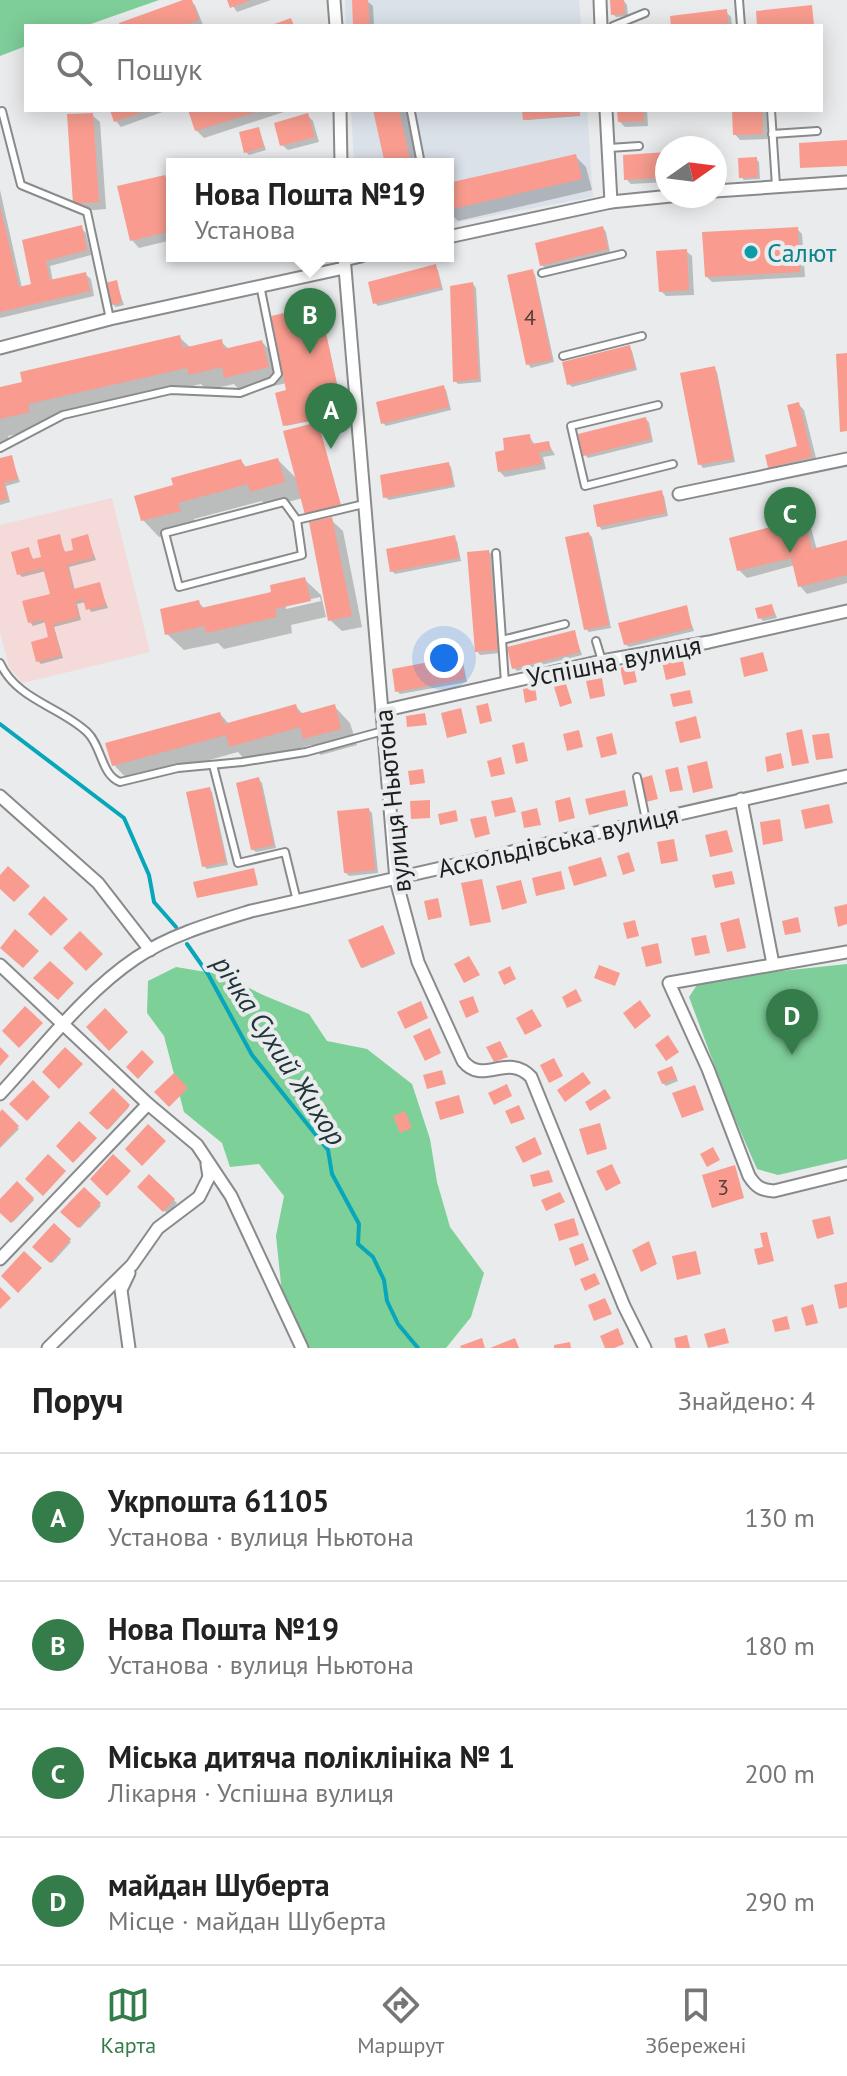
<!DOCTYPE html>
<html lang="uk">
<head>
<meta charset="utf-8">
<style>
  :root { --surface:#fff; --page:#f2f2f2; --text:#222; --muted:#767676; --line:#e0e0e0; --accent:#347c49 }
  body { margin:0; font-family:"PT Sans",sans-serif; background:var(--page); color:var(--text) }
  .compass { position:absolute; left:655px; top:136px; width:72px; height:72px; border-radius:50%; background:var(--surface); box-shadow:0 4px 20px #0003; rotate:76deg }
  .you { position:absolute; left:444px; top:658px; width:28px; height:28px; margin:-20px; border:6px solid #fff; border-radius:50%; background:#1a73e8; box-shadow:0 0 0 12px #1a73e833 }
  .badge { display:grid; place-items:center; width:52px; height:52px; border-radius:50%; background:var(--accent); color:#fff; font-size:26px; font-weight:700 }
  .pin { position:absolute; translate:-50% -66px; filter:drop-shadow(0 2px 4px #0008) }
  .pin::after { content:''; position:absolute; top:42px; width:28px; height:24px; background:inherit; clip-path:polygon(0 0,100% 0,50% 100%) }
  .popup { position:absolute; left:166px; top:158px; width:288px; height:104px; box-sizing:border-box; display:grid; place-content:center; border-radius:0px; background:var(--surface); filter:drop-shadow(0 2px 6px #0005); font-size:26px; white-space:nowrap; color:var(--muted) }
  .popup b { font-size:30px; color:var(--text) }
  .popup::after { content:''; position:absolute; left:50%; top:100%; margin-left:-16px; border:16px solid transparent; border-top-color:var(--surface) }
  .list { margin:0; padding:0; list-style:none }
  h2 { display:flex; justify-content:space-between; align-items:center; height:104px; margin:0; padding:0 32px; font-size:34px }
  h2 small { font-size:26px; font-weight:400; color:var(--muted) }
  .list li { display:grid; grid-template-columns:52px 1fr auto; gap:24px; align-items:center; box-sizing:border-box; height:128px; padding:0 32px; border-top:2px solid var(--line) }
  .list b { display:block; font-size:30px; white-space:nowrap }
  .list p { margin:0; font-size:26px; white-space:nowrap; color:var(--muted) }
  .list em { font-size:26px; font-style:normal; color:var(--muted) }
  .icon { flex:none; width:44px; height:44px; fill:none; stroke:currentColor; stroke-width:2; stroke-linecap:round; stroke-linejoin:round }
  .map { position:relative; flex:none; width:847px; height:1348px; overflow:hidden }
  .search { position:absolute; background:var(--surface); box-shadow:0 4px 20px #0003; left:24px; right:24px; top:24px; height:88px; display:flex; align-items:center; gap:20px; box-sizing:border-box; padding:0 28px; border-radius:0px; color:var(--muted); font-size:30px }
  .sheet { height:616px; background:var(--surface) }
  nav { display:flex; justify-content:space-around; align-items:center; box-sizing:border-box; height:112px; border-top:2px solid var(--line); background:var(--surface); font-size:22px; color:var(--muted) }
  nav a { display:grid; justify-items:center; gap:4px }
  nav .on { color:var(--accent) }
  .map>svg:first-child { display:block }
  .built { fill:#dae1e8 }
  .education { fill:#f4dad8 }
  .green { fill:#7ece99 }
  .forest { fill:#7cd098 }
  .shadow { fill:#0003; fill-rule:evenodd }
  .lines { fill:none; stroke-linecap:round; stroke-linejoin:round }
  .stream { stroke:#07a6bb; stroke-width:4 }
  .building { fill:#f99c8f }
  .lane-casing { stroke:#898a8b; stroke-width:10 }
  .street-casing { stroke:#898a8b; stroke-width:15 }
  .lane { stroke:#fff; stroke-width:6 }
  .street { stroke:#fff; stroke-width:11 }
  .culture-dot { fill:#0f9aa8; stroke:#eaebec; stroke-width:3 }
  .labels { text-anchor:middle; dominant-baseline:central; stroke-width:8; stroke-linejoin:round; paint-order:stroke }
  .number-label { font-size:22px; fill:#543e3a }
  .culture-label { font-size:26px; fill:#0d838f; stroke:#eaebec; text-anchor:start }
  .street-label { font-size:26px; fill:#1d1e1e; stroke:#eaebec }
  .water-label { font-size:28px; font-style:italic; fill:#20363b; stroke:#eaebec }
</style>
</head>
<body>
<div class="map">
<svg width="847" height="1348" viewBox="0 0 847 1348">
  <rect width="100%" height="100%" fill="#eaebec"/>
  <g class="built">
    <path d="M345,0H579L581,26H346Z"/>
    <path d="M351,110H587L593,197L448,224V164H354Z"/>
  </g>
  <path class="education" d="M112,498L150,652L23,683L9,667L0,632V525Z"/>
  <g class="green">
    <path d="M0,0H159L85,26H26V46L0,56Z"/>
    <path d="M847,964V1159L778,1175L757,1169L731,1110L689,997L697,985L725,977Z"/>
  </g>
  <path class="forest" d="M176,967L224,975L263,995L309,1014L327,1041L367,1049L412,1084L430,1139L437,1182L450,1227L484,1273L471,1317L446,1348H306L282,1293L276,1236L284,1196L259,1164L230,1167L222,1143L184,1112L164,1036L147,1013L148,981Z"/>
  <g class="shadow">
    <path d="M189,0L195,5L203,25L122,26Z"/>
    <path d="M229,0H271L237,12Z"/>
    <path d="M367,1L373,6L374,26H355Z"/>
    <path d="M624,1L627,5L628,16L616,17L613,14Z"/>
    <path d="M726,12L731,17L732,26H673Z"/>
    <path d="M112,110H168L121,127L116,121Z"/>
    <path d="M190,110H290L204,138L196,130Z"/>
    <path d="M375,110H406L419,164H387Z"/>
    <path d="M524,110H580V116L526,120Z"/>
    <path d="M619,110H647L648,126L625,127L620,122Z"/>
    <path d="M734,110H766L768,139L740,140L735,134Z"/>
    <path d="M92,115L100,122L106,209L82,211L75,203Z"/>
    <path d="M308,116L313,121L319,142L288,150L282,145Z"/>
    <path d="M259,130L266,150L249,155L246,152Z"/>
    <path d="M667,154V182L631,184L626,179Z"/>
    <path d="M575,156L586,167L592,190L458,221L448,211V185Z"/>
    <path d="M756,159L759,162L760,179L744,180L741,177Z"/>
    <path d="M165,177L172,184V240L139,248L132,240Z"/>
    <path d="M0,190L22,288L34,285L24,242L81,228L86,233L91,255L50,266L53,282L85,274L91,279L94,296L0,318Z"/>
    <path d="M603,228L606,232L610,252L545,268L542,265Z"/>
    <path d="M797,229L802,234L805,277L712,282L706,276Z"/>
    <path d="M686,251L692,256L694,295L666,296L661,291Z"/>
    <path d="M435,267L438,270L443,290L378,306L375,303Z"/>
    <path d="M532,272L535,275L554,362L531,368L528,364Z"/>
    <path d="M116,282L124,305L116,307L112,304Z"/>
    <path d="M473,284L476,288L481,382L458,384L455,381Z"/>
    <path d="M320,307L337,385L333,386L339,415L286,426L287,383L242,393L234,384L207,390L201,384L44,421L45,428L8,436L10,446L0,448V389L179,337L191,348L221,342L230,350L262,342L283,364Z"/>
    <path d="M629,347L632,351L637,370L572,387L569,384Z"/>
    <path d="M714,369L717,372L735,462L703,468L700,464Z"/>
    <path d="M443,387L446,390L451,410L386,426L383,423Z"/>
    <path d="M799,405L804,410L817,462L775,472L770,467L799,448Z"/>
    <path d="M645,419L649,422L653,442L588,458L585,455Z"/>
    <path d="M318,425L341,506L308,515L303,498L268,507L262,501L194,519L196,527L159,537L143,520L175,487L241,461L247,468L278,460L298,480Z"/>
    <path d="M529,436L535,445L548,443L555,455L543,457L546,469L505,477L500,472L507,452Z"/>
    <path d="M11,457L20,482L6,486L10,502L0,505V460Z"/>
    <path d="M448,464L451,467L455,487L389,500L385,497Z"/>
    <path d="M661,493L664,496L668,516L602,530L599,526Z"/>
    <path d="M331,520L343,531L362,627L342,631L330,620Z"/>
    <path d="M804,520L811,528L817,550L847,542V583L807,594L800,586L795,565L747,578L739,570L731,539Z"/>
    <path d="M589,534L592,537L611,628L589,632L586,629Z"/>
    <path d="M87,536L96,560L69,567L75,591L99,585L108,608L91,612L86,602L77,604L81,620L54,627L63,658L41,664L38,661L51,639L46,622L33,626L30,622L52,595L46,571L22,577L19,574L29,550L34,561L43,558L59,537L66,554L76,551Z"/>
    <path d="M454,538L457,541L461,561L395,574L392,571Z"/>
    <path d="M489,552L492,555L500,653L480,655L477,651Z"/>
    <path d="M304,579L321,595L326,617L291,625L292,633L224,649L218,643L184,650L167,634L199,603L205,609L274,594ZM320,597L321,601L286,609V605Z"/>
    <path d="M772,606L777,618L763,621L760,618Z"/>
    <path d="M686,608L694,631L629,647L625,644Z"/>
    <path d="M574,632L582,655L517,671L514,668Z"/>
    <path d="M460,658L463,662L467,682L400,694L397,691Z"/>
    <path d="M334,706L350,723L357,745L321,755L311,745L247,762L238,752L130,782L114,765L220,714L230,725L296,707L304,715Z"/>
    <path d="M259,780L262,783L276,848L256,852L252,849Z"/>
    <path d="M209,789L212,792L228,865L207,869L204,866Z"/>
    <path d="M625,793L628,806L590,814Z"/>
    <path d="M369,810L372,813L378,873L349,876L345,872Z"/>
    <path d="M383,928L395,954L363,968L362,967Z"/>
    <path d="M672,1068L678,1081L666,1086L663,1083Z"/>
    <path d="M113,1091L129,1107L109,1129L92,1113Z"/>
    <path d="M2,1112L19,1129L0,1148V1115Z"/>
    <path d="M149,1177L177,1203L168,1214L139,1187Z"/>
    <path d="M17,1184L34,1200L13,1222L0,1210V1202Z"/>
    <path d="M84,1190L101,1206L80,1228L63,1212Z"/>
    <path d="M54,1226L71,1242L52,1263L35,1247Z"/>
  </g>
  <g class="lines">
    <g class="stream">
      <path d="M0,724L124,818L149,875L154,902L176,927"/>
      <path d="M187,944L208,974L252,1055L328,1150L332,1174L359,1224L358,1244L373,1257L384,1280L387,1301L398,1324L418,1348"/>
    </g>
  </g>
  <g class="building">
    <path d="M183,0H192L199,20L182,26H120L119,23Z"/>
    <path d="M227,0H251L230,8Z"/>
    <path d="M352,0H368L370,26H353Z"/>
    <path d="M610,0H624L625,14L611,15Z"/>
    <path d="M812,5L814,26H757L756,11Z"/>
    <path d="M727,9L728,26H671L670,16Z"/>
    <path d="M291,18L294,26H269Z"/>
    <path d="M110,110H148L114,122Z"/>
    <path d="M188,110H259V111L195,131Z"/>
    <path d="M373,110H399L411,164H385Z"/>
    <path d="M522,110H580V115L523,120Z"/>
    <path d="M617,110H643L644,121L618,122Z"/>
    <path d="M732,110H762L763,134L733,135Z"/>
    <path d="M93,113L99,202L73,204L67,114Z"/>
    <path d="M308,113L315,137L280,146L274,123Z"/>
    <path d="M259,127L264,147L244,153L239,132Z"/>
    <path d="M847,140V166L800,168L799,143Z"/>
    <path d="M667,152V177L624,180L623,155Z"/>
    <path d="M576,154L582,179L448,210V183Z"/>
    <path d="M757,157L758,177L739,178L738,158Z"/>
    <path d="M165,175L172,203V231L130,241L117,186Z"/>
    <path d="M0,206L19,287L31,284L22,240L82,225L87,250L46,261L50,280L86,272L90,291L0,312Z"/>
    <path d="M603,226L608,249L540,266L535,243Z"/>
    <path d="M798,227L800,272L705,277L702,232Z"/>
    <path d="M687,249L689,290L659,292L656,251Z"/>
    <path d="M436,264L441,287L373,304L368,282Z"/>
    <path d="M533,269L552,360L526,365L507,275Z"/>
    <path d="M117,280L122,302L111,305L105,283Z"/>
    <path d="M473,282L479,379L453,382L450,286Z"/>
    <path d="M320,305L337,384L334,385L339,415L283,426L275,393L286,390L271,316Z"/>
    <path d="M180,335L183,348L222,339L224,349L262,340L269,367L224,378L222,367L189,375L187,368L28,404L30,412L0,419V387L22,382L20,372Z"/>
    <path d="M630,345L635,368L567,385L562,362Z"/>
    <path d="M847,353V431L840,432L836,354Z"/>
    <path d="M715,366L733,459L698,465L680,373Z"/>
    <path d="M444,385L449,407L381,424L376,402Z"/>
    <path d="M799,402L812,457L768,468L765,455L797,446L787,405Z"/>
    <path d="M646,417L651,439L583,456L578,434Z"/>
    <path d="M318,422L341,505L305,515L283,431Z"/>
    <path d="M530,434L531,444L549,441L551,450L539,452L542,464L498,472L495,452L504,450L503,438Z"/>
    <path d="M12,455L18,479L4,483L8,499L0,501V458Z"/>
    <path d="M278,458L285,482L250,492L248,484L178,503L181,511L141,521L134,496L173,485L171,478L241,459L244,467Z"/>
    <path d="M449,462L453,485L383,498L380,475Z"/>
    <path d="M662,490L666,513L597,527L593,505Z"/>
    <path d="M332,517L352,616L328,621L309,522Z"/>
    <path d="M804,518L812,549L847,540V575L798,587L791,558L737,571L729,538Z"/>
    <path d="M589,532L609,625L584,630L565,537Z"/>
    <path d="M60,534L64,552L73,550L71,539L88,534L94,557L67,565L73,589L100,582L106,605L86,610L83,599L75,601L79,617L53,624L61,655L36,662L31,642L48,637L44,619L28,623L22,601L50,594L43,568L17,575L11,552L29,547L32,559L41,557L37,540Z"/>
    <path d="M455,535L459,558L390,572L386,549Z"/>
    <path d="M489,550L498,650L475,652L467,552Z"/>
    <path d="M305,577L311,601L275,609L277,617L206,633L204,626L165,635L160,609L199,600L201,608L271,592L270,585Z"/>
    <path d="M772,604L775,615L758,619L755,608Z"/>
    <path d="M687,605L692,628L624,645L618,623Z"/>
    <path d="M575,630L580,652L512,669L507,647Z"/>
    <path d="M763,652L768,671L744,677L740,658Z"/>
    <path d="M461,656L465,679L395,692L392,669Z"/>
    <path d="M682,657L686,675L666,680L662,662Z"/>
    <path d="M633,664L637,682L624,685L620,668Z"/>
    <path d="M602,678L605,696L590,699L586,681Z"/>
    <path d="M566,684L572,703L560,707L554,687Z"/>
    <path d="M535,687L537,700L525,703L523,689Z"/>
    <path d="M690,690L693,703L673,707L670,694Z"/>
    <path d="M488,703L492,721L480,724L476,706Z"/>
    <path d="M296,704L299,714L335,704L341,729L303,739L300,727L229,747L226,735L112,766L105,743L220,712L224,724Z"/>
    <path d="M461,708L467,733L447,738L441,713Z"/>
    <path d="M425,713L427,725L407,727L406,716Z"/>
    <path d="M696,716L701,738L680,743L675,722Z"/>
    <path d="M802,729L809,763L792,766L786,733Z"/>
    <path d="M579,730L583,747L567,751L563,734Z"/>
    <path d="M612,733L617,754L601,758L596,737Z"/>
    <path d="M829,733L833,758L816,760L812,735Z"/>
    <path d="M524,742L528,761L516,764L512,745Z"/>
    <path d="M781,753L784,768L767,772L765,757Z"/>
    <path d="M501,757L505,774L491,777L487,761Z"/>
    <path d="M707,761L713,788L693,793L687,766Z"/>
    <path d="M678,767L683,790L670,792L665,770Z"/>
    <path d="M423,769L425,783L410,785L408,771Z"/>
    <path d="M652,775L658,799L646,802L639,779Z"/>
    <path d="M259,777L274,845L251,850L236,783Z"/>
    <path d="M210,787L226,862L202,867L186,792Z"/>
    <path d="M625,790L628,805L589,815L585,799Z"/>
    <path d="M512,797L516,812L495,817L491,801Z"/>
    <path d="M570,797L575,818L559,822L555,801Z"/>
    <path d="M430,800V818L411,819L410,801Z"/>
    <path d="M829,804L833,823L805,829L801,810Z"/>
    <path d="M369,808L375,870L344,873L337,811Z"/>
    <path d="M537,808L541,825L524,828L521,812Z"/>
    <path d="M456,810L458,821L440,825L438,814Z"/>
    <path d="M486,816L490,834L475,838L470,819Z"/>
    <path d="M780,819L783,841L763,845L760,822Z"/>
    <path d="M727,830L733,852L710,857L705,835Z"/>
    <path d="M674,839L678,861L661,864L657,842Z"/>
    <path d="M629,852L635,871L623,875L617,856Z"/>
    <path d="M601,857L607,876L574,886L568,867Z"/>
    <path d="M8,866L30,886L14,902L0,889V875Z"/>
    <path d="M254,868L258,885L197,898L193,882Z"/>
    <path d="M561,871L565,889L536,896L532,878Z"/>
    <path d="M732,871L735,884L715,888L712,875Z"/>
    <path d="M482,879L491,922L470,926L461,883Z"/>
    <path d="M521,880L527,903L502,910L496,886Z"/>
    <path d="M44,896L68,919L51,936L28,914Z"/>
    <path d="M438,898L442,917L428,920L424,901Z"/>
    <path d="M847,904V924L838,927L834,907Z"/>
    <path d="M798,917L801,932L785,935L782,921Z"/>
    <path d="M739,918L746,948L727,952L720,923Z"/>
    <path d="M635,920L639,936L627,939L623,923Z"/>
    <path d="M383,925L395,953L361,968L348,940Z"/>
    <path d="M15,929L39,951L23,968L0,948Z"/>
    <path d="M80,931L103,954L86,971L63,948Z"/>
    <path d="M706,935L710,953L695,956L691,938Z"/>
    <path d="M658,943L662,963L646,967L641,947Z"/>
    <path d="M469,956L480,975L464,983L454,964Z"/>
    <path d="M50,961L74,983L58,1000L33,978Z"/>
    <path d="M599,965L620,973L615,986L594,978Z"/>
    <path d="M510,966L516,979L504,985L498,972Z"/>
    <path d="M576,989L582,1001L567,1008L562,997Z"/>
    <path d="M473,996L479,1012L466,1018L459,1001Z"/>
    <path d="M640,1000L651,1016L635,1029L623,1013Z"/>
    <path d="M421,1001L428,1018L405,1029L397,1012Z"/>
    <path d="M25,1006L43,1023L19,1048L2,1031Z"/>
    <path d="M105,1008L128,1032L109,1051L86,1027Z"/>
    <path d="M532,1009L542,1026L525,1035L516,1018Z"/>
    <path d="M430,1028L441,1053L425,1061L413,1036Z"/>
    <path d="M668,1035L679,1052L666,1061L655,1045Z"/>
    <path d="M500,1041L508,1057L494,1062L486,1047Z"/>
    <path d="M0,1047L9,1056L0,1066Z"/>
    <path d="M65,1047L83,1064L59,1089L42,1072Z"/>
    <path d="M142,1050L154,1062L138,1079L126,1067Z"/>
    <path d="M554,1058L563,1076L549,1083L540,1065Z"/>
    <path d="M672,1066L677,1078L662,1084L657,1072Z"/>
    <path d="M442,1070L446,1084L427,1089L423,1075Z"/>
    <path d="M583,1072L591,1083L565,1102L557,1090Z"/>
    <path d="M174,1073L188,1088L169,1107L154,1092Z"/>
    <path d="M33,1080L50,1097L27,1121L9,1104Z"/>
    <path d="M507,1084L512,1096L494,1105L488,1093Z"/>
    <path d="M695,1085L704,1110L682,1118L672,1093Z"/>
    <path d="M113,1088L130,1105L107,1130L89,1113Z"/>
    <path d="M605,1089L611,1098L590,1111L585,1102Z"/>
    <path d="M459,1095L464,1113L440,1120L435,1102Z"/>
    <path d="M519,1105L525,1119L511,1124L505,1111Z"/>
    <path d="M2,1109L19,1126L0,1147V1112Z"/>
    <path d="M405,1111L412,1128L400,1133L393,1116Z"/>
    <path d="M79,1121L97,1138L73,1163L56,1146Z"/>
    <path d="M600,1123L607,1149L587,1155L579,1129Z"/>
    <path d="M148,1124L166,1141L142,1166L125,1149Z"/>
    <path d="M535,1137L542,1154L523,1163L515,1147Z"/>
    <path d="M713,1147L720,1160L707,1167L700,1154Z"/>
    <path d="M48,1154L66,1171L43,1196L25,1179Z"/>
    <path d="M113,1154L131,1171L107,1196L90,1179Z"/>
    <path d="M612,1164L621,1183L606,1191L596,1171Z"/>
    <path d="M735,1165L744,1198L712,1208L702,1175Z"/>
    <path d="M549,1170L553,1182L533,1187L530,1175Z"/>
    <path d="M149,1174L175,1199L163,1212L137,1187Z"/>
    <path d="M17,1181L34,1198L11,1223L0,1213V1199Z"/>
    <path d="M84,1187L101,1203L78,1228L60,1212Z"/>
    <path d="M560,1192L565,1202L546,1211L541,1200Z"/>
    <path d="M830,1216L834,1234L817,1239L812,1220Z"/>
    <path d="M574,1218L579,1235L559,1241L554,1224Z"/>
    <path d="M54,1223L71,1239L50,1263L32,1247Z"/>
    <path d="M767,1232L774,1261L758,1265L754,1249L763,1247L760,1233Z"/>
    <path d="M649,1241L657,1264L641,1272L632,1250Z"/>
    <path d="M583,1243L589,1260L575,1266L569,1248Z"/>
    <path d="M24,1251L42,1268L18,1293L1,1276Z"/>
    <path d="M696,1251L701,1274L677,1280L672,1256Z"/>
    <path d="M595,1273L600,1284L585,1291L580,1279Z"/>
    <path d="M847,1282V1307L839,1309L834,1285Z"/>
    <path d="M0,1287L11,1298L0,1309Z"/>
    <path d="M605,1298L612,1314L594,1321L588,1305Z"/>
    <path d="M813,1304L818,1323L806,1326L801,1308Z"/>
    <path d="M787,1316L790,1329L775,1332L772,1320Z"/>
    <path d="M618,1328L624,1344L614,1348H605L600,1336Z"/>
    <path d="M725,1328L729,1343L708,1348L704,1334Z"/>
    <path d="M687,1335L690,1348H676L674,1338Z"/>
    <path d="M482,1338L485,1348H461L460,1346Z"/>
    <path d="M515,1338L519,1348H490Z"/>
    <path d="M570,1342L571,1348H554V1345Z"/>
  </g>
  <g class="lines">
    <g class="lane-casing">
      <g id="lane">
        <path d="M739,0L741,26"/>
        <path d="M613,26L645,13"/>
        <path d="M771,110L776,186"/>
        <path d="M2,111L21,185L87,212L110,319"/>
        <path d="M411,112L421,164"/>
        <path d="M772,134L817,131"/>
        <path d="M609,148L639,146"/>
        <path d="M718,158L721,191"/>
        <path d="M542,273L622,254"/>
        <path d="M563,356L642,336"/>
        <path d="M658,405L571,426L585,486L673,464"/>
        <path d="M0,448L63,415L171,390L240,393L272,381L278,374L260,285"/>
        <path d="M297,520L302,555L179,587L165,533L284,502L297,520L364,504"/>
        <path d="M496,553L505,683"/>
        <path d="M502,640L565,624"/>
        <path d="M596,641L602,661"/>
        <path d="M0,663C17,700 59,706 87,732C102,746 101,775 120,782L178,768L242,762L306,752L383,731"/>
        <path d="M213,765L238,863L285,852L297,901"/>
        <path d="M637,777L646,820"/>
      </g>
    </g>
    <g class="street-casing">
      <g id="street">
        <path d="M334,0L336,26"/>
        <path d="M600,0L601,26"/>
        <path d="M340,110L341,164"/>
        <path d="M606,110L611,202"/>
        <path d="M715,191L847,182"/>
        <path d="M448,237L611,202L671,196"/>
        <path d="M344,256L396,880L418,962L463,1061C483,1086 507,1052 531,1077L624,1306L645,1348"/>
        <path d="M344,260L361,256"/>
        <path d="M0,348L110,319L344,268"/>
        <path d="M679,494L847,459"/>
        <path d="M382,711L602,661L709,642L847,611"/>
        <path d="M0,796L98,883L150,950"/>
        <path d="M741,799L773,964"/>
        <path d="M847,952L669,983L708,1069L749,1176C756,1187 761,1190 774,1191L847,1173"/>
        <path d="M0,965L148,1104L197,1145L231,1196L302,1348"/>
        <path d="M0,1094C43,1048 84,993 136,958C170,935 212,923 251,911L847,776"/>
        <path d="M0,1259L148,1104"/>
        <path d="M129,1273L121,1290L129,1348"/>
        <path d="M48,1348L132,1265L158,1228L199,1197L209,1177L207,1164"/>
      </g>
    </g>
    <use href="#lane" class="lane"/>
    <use href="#street" class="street"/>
  </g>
  <circle class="culture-dot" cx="751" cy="252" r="8"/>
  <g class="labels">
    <g class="number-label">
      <text x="530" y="317">4</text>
      <text x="723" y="1187">3</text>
    </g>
    <g class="culture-label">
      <text x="767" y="252">Салют</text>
    </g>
    <g class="street-label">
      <text transform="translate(614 661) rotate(-11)">Успішна вулиця</text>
      <text transform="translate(392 801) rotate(-96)">вулиця Ньютона</text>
      <text transform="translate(558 841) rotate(-13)">Аскольдівська вулиця</text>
    </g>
    <g class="water-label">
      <text transform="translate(280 1050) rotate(57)">річка Сухий Жихор</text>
    </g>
  </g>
</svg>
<svg class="compass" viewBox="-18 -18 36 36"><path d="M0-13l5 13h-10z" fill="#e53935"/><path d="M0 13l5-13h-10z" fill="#767676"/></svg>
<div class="you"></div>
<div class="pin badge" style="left:331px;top:449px">A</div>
<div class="pin badge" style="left:310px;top:354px">B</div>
<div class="popup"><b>Нова Пошта №19</b>Установа</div>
<div class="pin badge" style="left:790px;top:553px">C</div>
<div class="pin badge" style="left:792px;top:1055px">D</div>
<div class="search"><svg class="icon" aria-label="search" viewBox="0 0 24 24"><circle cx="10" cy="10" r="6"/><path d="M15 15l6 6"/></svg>Пошук</div>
</div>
<section class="sheet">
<h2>Поруч<small>Знайдено: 4</small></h2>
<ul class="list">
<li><span class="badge">A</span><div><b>Укрпошта 61105</b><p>Установа · вулиця Ньютона</p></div><em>130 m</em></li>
<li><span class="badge">B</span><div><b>Нова Пошта №19</b><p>Установа · вулиця Ньютона</p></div><em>180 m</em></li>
<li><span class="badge">C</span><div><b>Міська дитяча поліклініка № 1</b><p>Лікарня · Успішна вулиця</p></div><em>200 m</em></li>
<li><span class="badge">D</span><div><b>майдан Шуберта</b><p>Місце · майдан Шуберта</p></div><em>290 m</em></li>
</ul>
</section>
<nav>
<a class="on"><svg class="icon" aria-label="map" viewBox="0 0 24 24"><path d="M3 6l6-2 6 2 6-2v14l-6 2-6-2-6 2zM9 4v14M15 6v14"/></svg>Карта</a>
<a><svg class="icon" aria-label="directions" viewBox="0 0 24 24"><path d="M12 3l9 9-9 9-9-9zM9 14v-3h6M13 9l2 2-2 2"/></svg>Маршрут</a>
<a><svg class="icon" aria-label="saved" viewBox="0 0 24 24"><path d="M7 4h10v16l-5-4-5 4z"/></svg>Збережені</a>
</nav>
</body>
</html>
